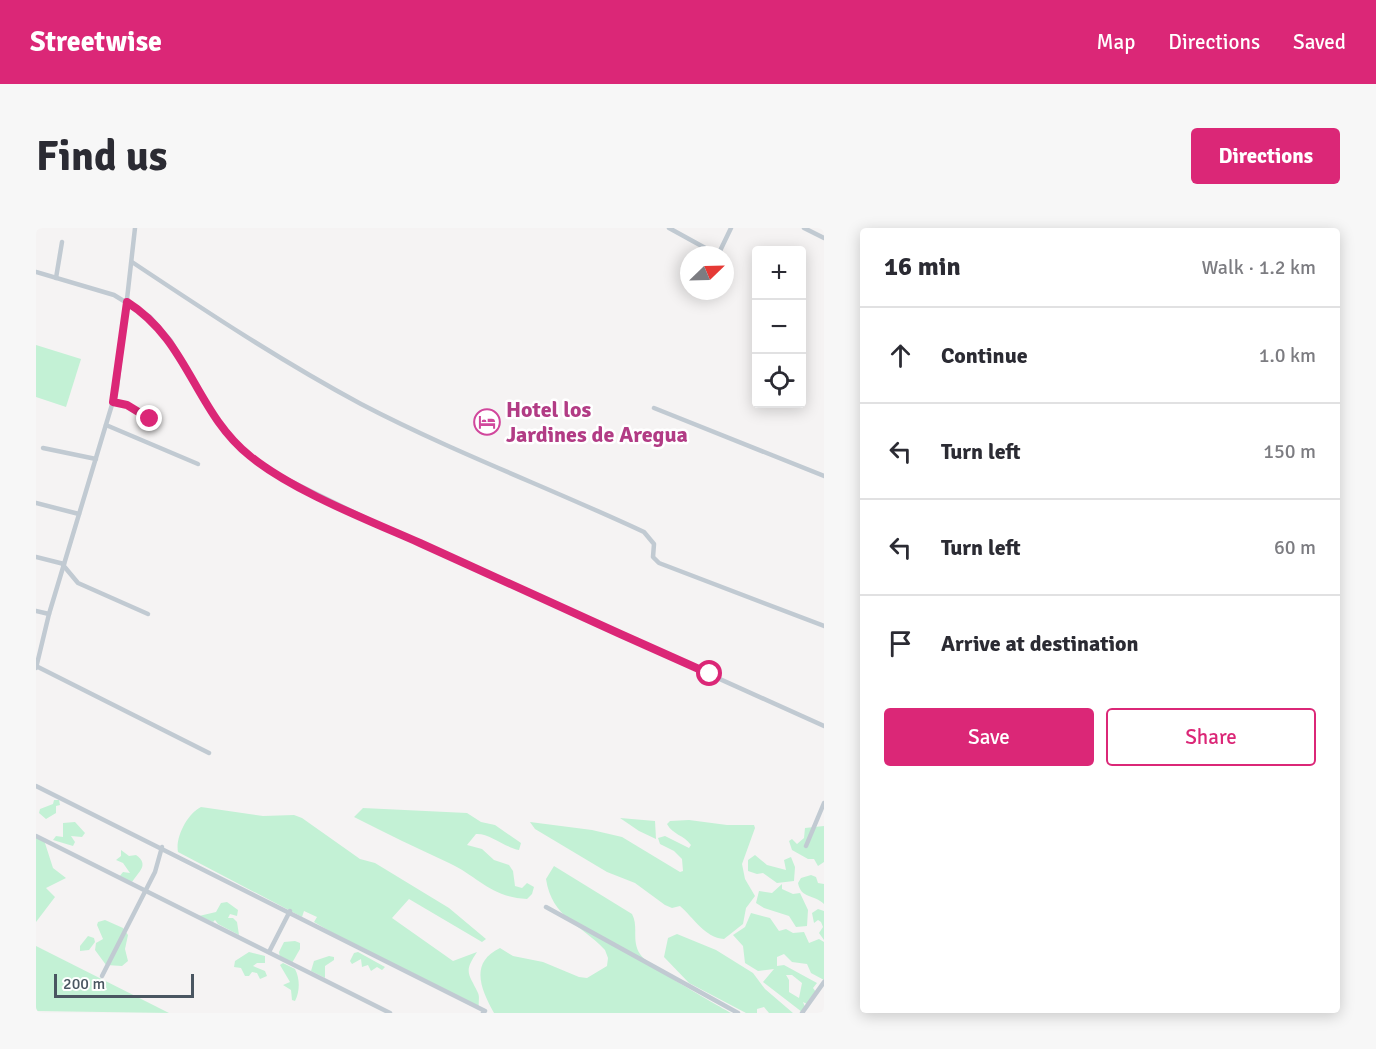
<!DOCTYPE html>
<html lang="en">
<head>
<meta charset="utf-8">
<style>
  :root { --surface:#fff; --page:#f7f7f7; --text:#2b2b33; --muted:#7c7c81; --line:#e1e1e2; --accent:#db2777 }
  body { margin:0; font-family:Signika,sans-serif; background:var(--page); color:var(--text) }
  .controls { position:absolute; right:18px; top:18px; display:grid; overflow:hidden; border-radius:6px; box-shadow:0 3px 15px #0003 }
  .controls button { width:54px; height:54px; display:grid; place-items:center; padding:0; border:0; border-bottom:2px solid var(--line); background:var(--surface); color:var(--text); font:30px sans-serif }
  .compass { position:absolute; left:644px; top:18px; width:54px; height:54px; border-radius:50%; background:var(--surface); box-shadow:0 3px 15px #0003; rotate:67deg }
  .scale { position:absolute; left:18px; bottom:15px; width:140px; box-sizing:border-box; padding-left:6px; border:3px solid #4a5661; border-top:0; font-size:16px; line-height:21px; white-space:nowrap; color:#4a5661; -webkit-text-stroke:4px #fff; paint-order:stroke }
  .stop { position:absolute; width:18px; height:18px; margin:-14px; border:4px solid #db2777; border-radius:50%; background:#fff }
  .stop.end { background:#db2777; border-color:#fff; box-shadow:0 2px 6px #0008 }
  .list { margin:0; padding:0; list-style:none }
  h2 { display:flex; justify-content:space-between; align-items:center; height:78px; margin:0; padding:0 24px; font-size:26px }
  h2 small { font-size:20px; font-weight:400; color:var(--muted) }
  .list li { display:grid; grid-template-columns:39px 1fr auto; gap:18px; align-items:center; box-sizing:border-box; height:96px; padding:0 24px; border-top:2px solid var(--line) }
  .list b { display:block; font-size:22px; white-space:nowrap }
  .list em { font-size:20px; font-style:normal; color:var(--muted) }
  .actions { display:flex; gap:12px; padding:18px 24px }
  .actions a { flex:1; padding:14px 0; border:2px solid var(--accent); border-radius:6px; text-align:center; font-size:21px; color:var(--accent) }
  .actions .main { background:var(--accent); color:#fff }
  .icon { flex:none; width:33px; height:33px; fill:none; stroke:currentColor; stroke-width:2; stroke-linecap:round; stroke-linejoin:round }
  .map { position:relative; flex:none; width:788px; height:785px; overflow:hidden; border-radius:6px }
  header { display:flex; align-items:center; gap:36px; box-sizing:border-box; height:84px; padding:0 30px; background:var(--accent); color:#fff }
  header strong { font-size:28px }
  nav { display:flex; gap:33px; margin-inline-start:auto; font-size:21px }
  .intro { display:flex; align-items:center; justify-content:space-between; box-sizing:border-box; height:144px; padding:0 36px }
  h1 { margin:0; font-size:42px }
  .button { padding:15px 27px; border-radius:6px; background:var(--accent); color:#fff; font-size:21px; font-weight:700 }
  main { display:flex; gap:36px; padding:0 36px }
  aside { flex:1; background:var(--surface); border-radius:6px; box-shadow:0 3px 15px #0003 }
  .map>svg:first-child { display:block }
  .green { fill:#c3f1d5; fill-rule:evenodd }
  .lines { fill:none; stroke-linecap:round; stroke-linejoin:round }
  .minor { stroke:#c1cad2; stroke-width:4.5 }
  .route { stroke:#db2777; stroke-width:8 }
  .labels { text-anchor:middle; dominant-baseline:central; stroke-width:5; stroke-linejoin:round; paint-order:stroke }
  .hotel-label { font-size:22px; font-weight:bold; fill:#b23c85; stroke:#fff; text-anchor:start }
</style>
</head>
<body>
<header>
<strong>Streetwise</strong>
<nav><a>Map</a><a>Directions</a><a>Saved</a></nav>
</header>
<div class="intro"><h1>Find us</h1><a class="button">Directions</a></div>
<main>
<div class="map">
<svg width="788" height="785" viewBox="0 0 788 785">
  <rect width="100%" height="100%" fill="#f5f3f3"/>
  <g class="green">
    <path d="M0,117L45,131L30,179L0,169Z"/>
    <path d="M18,572H23L24,577L20,578V585L10,591L3,585L4,581L17,576Z"/>
    <path d="M165,579L227,588L258,587L266,590L324,631L339,635L413,680L450,711L446,714L373,671L356,690L417,733L441,724C427,745 433,745 442,765C444,769 442,775 443,780L331,725L278,694L281,689L268,683L266,689L142,624C139,609 152,585 165,579Z"/>
    <path d="M327,580L431,585L445,594L459,597L485,615L483,622C468,619 453,605 440,606L431,617L446,621L458,632L473,637L477,643L479,658L486,660L491,655L498,659L496,666L491,671C454,669 443,649 413,635C381,620 349,605 318,589Z"/>
    <path d="M584,590L619,593L620,611L603,603Z"/>
    <path d="M653,592L691,597H718L719,600L706,636L709,651L719,668L710,680L707,696L688,711C669,710 657,689 644,678L636,680L629,677L599,655L571,644L499,601L494,594L556,602L586,609L644,644L647,643L646,631L638,623L624,616L622,610L629,608L653,620L655,617C648,607 637,607 631,596L634,593Z"/>
    <path d="M39,594L49,605L46,609L35,608L39,614L37,618L17,612L20,608L27,609V595Z"/>
    <path d="M788,598V634L782,638L778,631H772L756,622L753,613L756,611L761,616L768,610L769,600Z"/>
    <path d="M0,609L8,612L17,640L30,650L10,660L19,669L0,694Z"/>
    <path d="M85,622L93,628L100,627C114,637 102,644 96,654L83,649L87,644L94,645L87,635L80,632L85,628Z"/>
    <path d="M719,627L731,637L750,642L748,632L755,629L759,639L758,653L741,655L727,645L721,646L712,643V632Z"/>
    <path d="M518,638L596,686C603,699 595,712 604,726C612,739 678,775 695,785H458C445,761 433,735 464,720L477,728L507,734L543,749L551,750L571,738L572,730L569,722C545,696 516,690 510,651Z"/>
    <path d="M775,647L780,649L782,655L788,656V676C778,666 765,671 762,655L765,650Z"/>
    <path d="M746,656V661L757,666L764,665L772,682L771,698L760,699L753,688L728,680L720,675L723,663L736,665Z"/>
    <path d="M191,674L202,682L201,688L194,686L192,690H197L201,694L203,707L182,696L179,692L177,694L163,688L180,684L185,675Z"/>
    <path d="M782,681L788,683V712L783,705L787,699L785,694L782,692L778,695L776,685Z"/>
    <path d="M715,685L734,690L743,703L750,701L757,705L768,704L773,715L783,711L788,714V752L775,745L771,736L756,734L748,726L741,729V738L748,737L781,755L777,760L780,764L771,776L767,774L769,779L766,784L727,754L738,741L722,743L709,735L707,718L697,707L709,699ZM750,747H756L766,755L763,770L753,764V752Z"/>
    <path d="M69,692L87,700L92,707L89,721L92,733L86,738L70,737L59,722L60,715L67,711L61,697L62,694Z"/>
    <path d="M641,706L680,722L717,745L729,761L757,785H733L728,779L721,781V785H710L653,755L628,729L632,710Z"/>
    <path d="M52,708L58,710L59,714L53,722L44,723V718Z"/>
    <path d="M259,713L264,715V721L256,735L244,730L243,724L248,714Z"/>
    <path d="M0,718L133,785L0,783Z"/>
    <path d="M213,724L229,728V735H221L217,738L229,743L231,748L224,751L221,745L216,744L213,748H209L205,740L198,739L199,733Z"/>
    <path d="M322,724L349,739L346,742L341,739L335,743L332,737L326,739L325,731L316,736L314,733L318,725Z"/>
    <path d="M293,728L298,729V732L289,738V750L275,743L278,733Z"/>
    <path d="M247,735L259,741C264,751 264,763 259,773L256,772L255,762L247,757L254,754L244,737Z"/>
  </g>
  <g class="lines">
    <g class="minor">
      <path d="M633,0L682,27L695,0"/>
      <path d="M768,0L788,10"/>
      <path d="M96,34C171,84 245,133 325,176C417,224 514,260 608,304L618,316L617,329L623,335L788,398"/>
      <path d="M0,44L78,67L114,89L135,113L167,171L191,206L213,228L238,245L358,304L788,498"/>
      <path d="M20,50L26,14"/>
      <path d="M77,174L91,177L115,191"/>
      <path d="M618,180L788,248"/>
      <path d="M70,197L162,236"/>
      <path d="M7,220L60,231"/>
      <path d="M0,275L43,286"/>
      <path d="M0,329L28,336"/>
      <path d="M27,337L42,355L112,386"/>
      <path d="M0,383L13,386"/>
      <path d="M0,438L173,525"/>
      <path d="M0,440L13,386L81,160L99,0"/>
      <path d="M0,558L449,783L447,785"/>
      <path d="M0,608L354,785"/>
      <path d="M770,618L788,575"/>
      <path d="M510,679L702,785"/>
      <path d="M233,724L254,683"/>
      <path d="M66,748L119,644L126,619"/>
      <path d="M766,785L788,754"/>
    </g>
  </g>
  <g class="lines">
    <path class="route" d="M114,191L91,177L77,174L91,74C153,113 159,184 214,228C257,263 332,292 384,315C480,359 577,403 674,446"/>
  </g>
  <defs>
    <g id="hotel-ring" transform="scale(1.35)"><circle r="9.5" fill="#fff" stroke="#d1479c" stroke-width="1.5"/><path d="M-6-4.5h1.5V1H6V5H4.5V3h-9V5H-6ZM-4 0a1.8 1.8 0 1 1 3.6 0ZM.5 0V-2.5h3Q6-2.5 6 0Z" fill="#d1479c"/></g>
  </defs>
  <g fill-rule="evenodd">
    <use href="#hotel-ring" x="451" y="194"/>
  </g>
  <g class="labels">
    <g class="hotel-label">
      <text x="470" y="181">Hotel los<tspan x="470" dy="25">Jardines de Aregua</tspan></text>
    </g>
  </g>
</svg>
<div class="controls">
<button>+</button>
<button>−</button>
<button><svg class="icon" aria-label="locate" viewBox="0 0 24 24"><circle cx="12" cy="12" r="6"/><path d="M12 2v4M12 18v4M2 12h4M18 12h4"/></svg></button>
</div>
<svg class="compass" viewBox="-18 -18 36 36"><path d="M0-13l5 13h-10z" fill="#e53935"/><path d="M0 13l5-13h-10z" fill="#7c7c81"/></svg>
<div class="scale">200 m</div>
<div class="stop" style="left:674px;top:446px"></div>
<div class="stop end" style="left:114px;top:191px"></div>
</div>
<aside>
<h2>16 min<small>Walk · 1.2 km</small></h2>
<ul class="list">
<li><svg class="icon" aria-label="ahead" viewBox="0 0 24 24"><path d="M12 20V5M6 11l6-6 6 6"/></svg><div><b>Continue</b></div><em>1.0 km</em></li>
<li><svg class="icon" aria-label="left" viewBox="0 0 24 24"><path d="M17 20v-9H6M10 6l-5 5 5 5"/></svg><div><b>Turn left</b></div><em>150 m</em></li>
<li><svg class="icon" aria-label="left" viewBox="0 0 24 24"><path d="M17 20v-9H6M10 6l-5 5 5 5"/></svg><div><b>Turn left</b></div><em>60 m</em></li>
<li><svg class="icon" aria-label="arrive" viewBox="0 0 24 24"><path d="M6 21V4h12l-3 4 3 4H6"/></svg><div><b>Arrive at destination</b></div></li>
</ul>
<div class="actions"><a class="main">Save</a><a>Share</a></div>
</aside>
</main>
</body>
</html>
